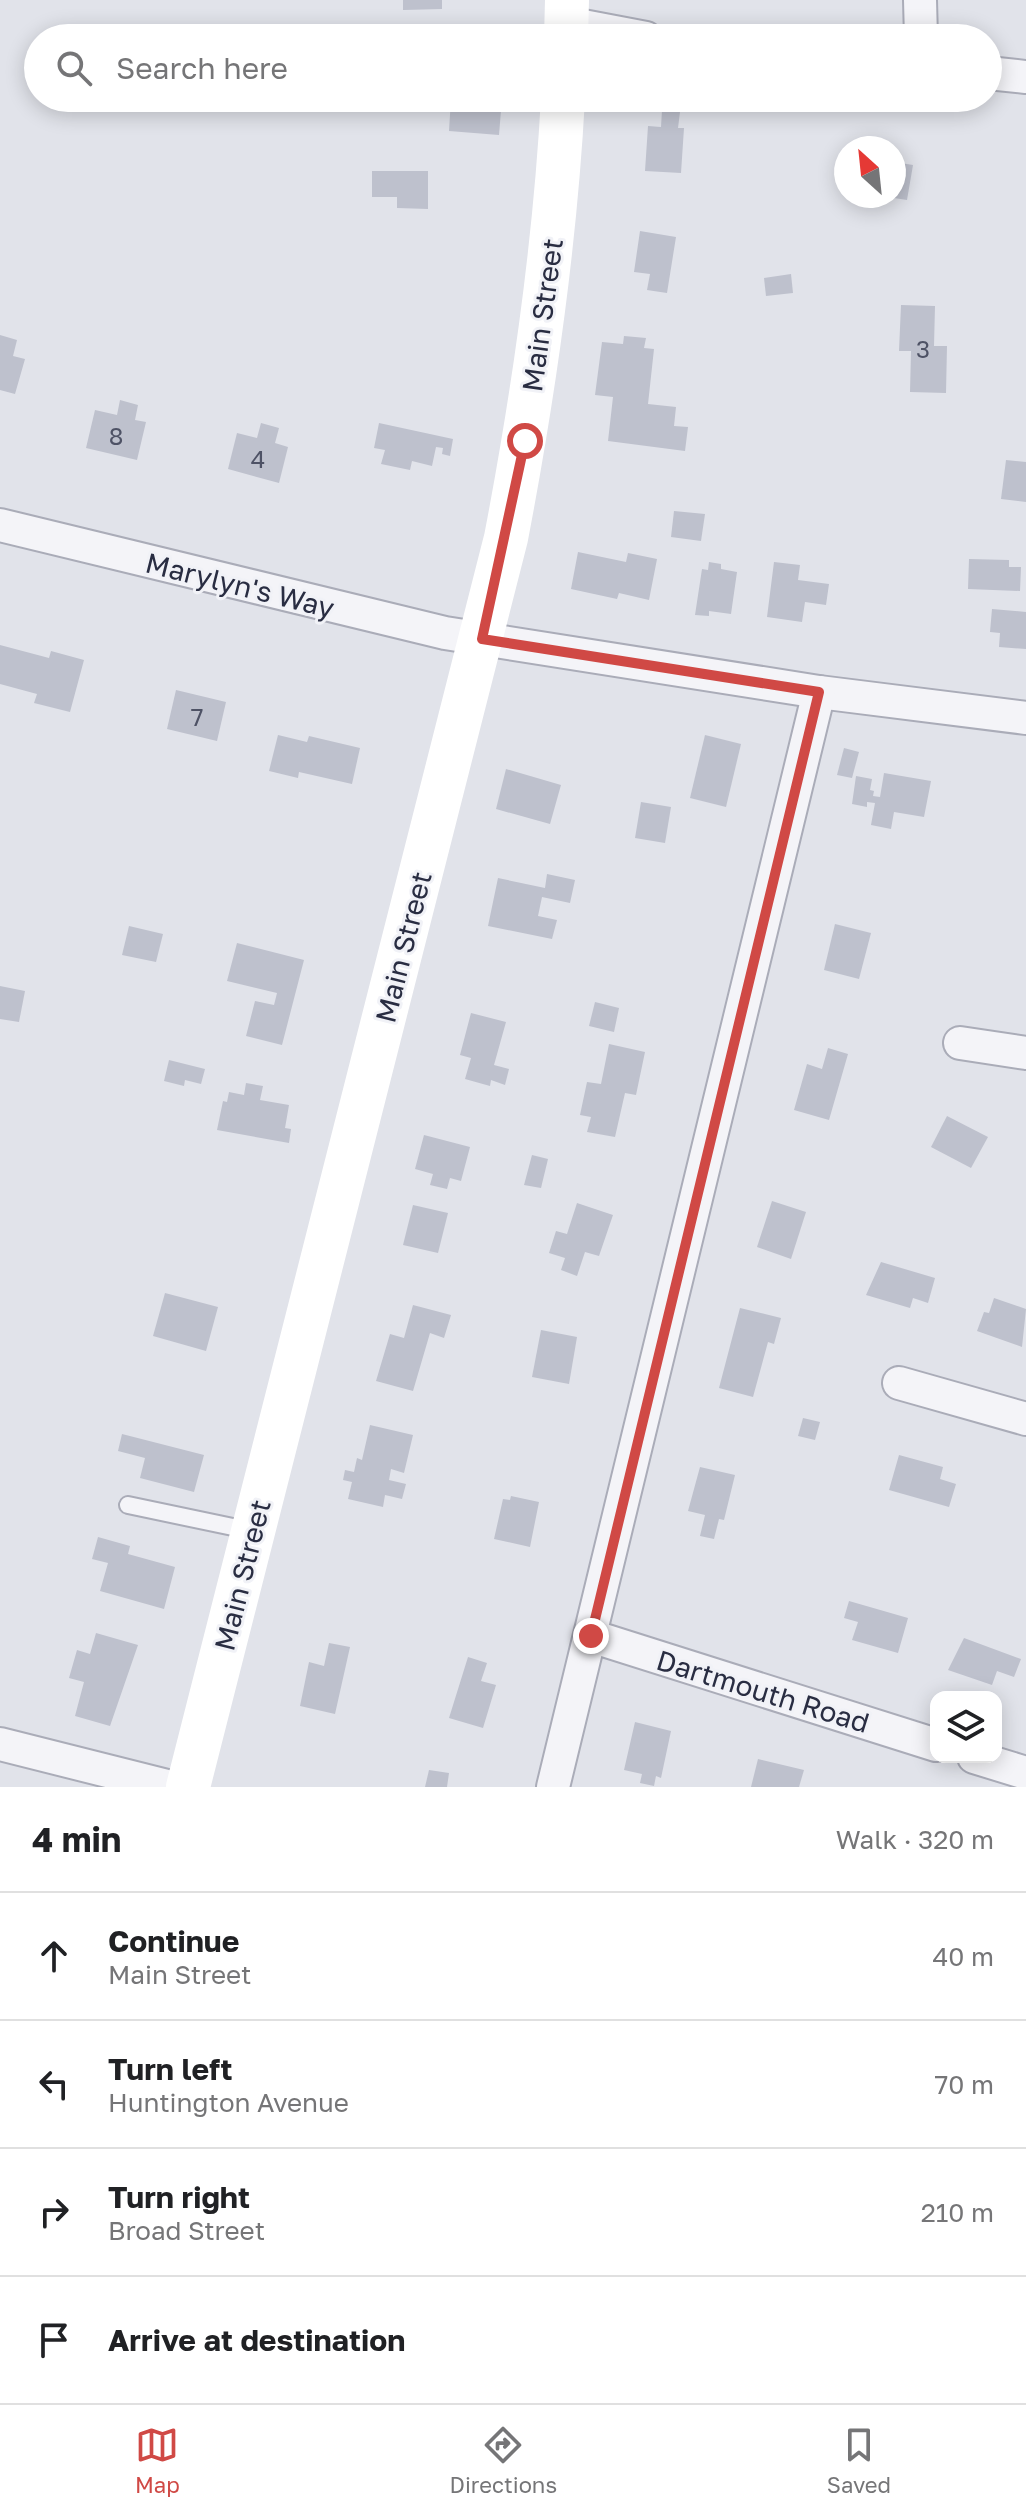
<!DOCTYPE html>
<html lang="en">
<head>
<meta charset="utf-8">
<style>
  :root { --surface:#fff; --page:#f2f2f2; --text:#202124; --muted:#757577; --line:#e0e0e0; --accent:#d04945 }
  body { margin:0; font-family:"Golos Text",sans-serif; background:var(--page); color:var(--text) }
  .controls { position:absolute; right:24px; bottom:24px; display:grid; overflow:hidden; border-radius:16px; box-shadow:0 4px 20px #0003 }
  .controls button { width:72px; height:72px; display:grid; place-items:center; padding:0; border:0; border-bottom:2px solid var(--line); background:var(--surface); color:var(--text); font:40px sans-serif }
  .compass { position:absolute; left:834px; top:136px; width:72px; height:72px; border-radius:50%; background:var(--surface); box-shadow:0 4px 20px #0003; rotate:333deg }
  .stop { position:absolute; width:24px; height:24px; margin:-18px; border:6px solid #d04945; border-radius:50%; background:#fff }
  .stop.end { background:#d04945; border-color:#fff; box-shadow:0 2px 8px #0008 }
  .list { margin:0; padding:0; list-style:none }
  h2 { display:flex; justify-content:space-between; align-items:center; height:104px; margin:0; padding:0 32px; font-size:34px }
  h2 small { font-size:26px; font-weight:400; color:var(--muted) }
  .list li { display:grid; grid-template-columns:52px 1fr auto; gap:24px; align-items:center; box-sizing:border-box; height:128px; padding:0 32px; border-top:2px solid var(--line) }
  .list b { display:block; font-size:30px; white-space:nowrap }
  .list p { margin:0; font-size:26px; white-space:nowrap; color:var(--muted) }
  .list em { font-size:26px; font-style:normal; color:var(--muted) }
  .icon { flex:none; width:44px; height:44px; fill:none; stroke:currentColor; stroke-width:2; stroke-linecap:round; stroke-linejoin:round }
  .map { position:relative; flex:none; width:1026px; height:1787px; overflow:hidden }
  .search { position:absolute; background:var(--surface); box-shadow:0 4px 20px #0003; left:24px; right:24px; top:24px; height:88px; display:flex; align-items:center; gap:20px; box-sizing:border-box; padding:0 28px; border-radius:44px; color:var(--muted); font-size:30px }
  .sheet { height:616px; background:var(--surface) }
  nav { display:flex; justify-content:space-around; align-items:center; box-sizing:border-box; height:112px; border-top:2px solid var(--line); background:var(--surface); font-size:22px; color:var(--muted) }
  nav a { display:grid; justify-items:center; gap:4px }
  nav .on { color:var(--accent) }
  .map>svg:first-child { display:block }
  .building { fill:#bec1cd }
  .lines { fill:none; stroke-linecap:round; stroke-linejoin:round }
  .lane-casing { stroke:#aaacb8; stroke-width:20 }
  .street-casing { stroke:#aaacb8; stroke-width:36 }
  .lane { stroke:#f4f4f8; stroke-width:16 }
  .street { stroke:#f4f4f8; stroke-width:32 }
  .secondary { stroke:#fff; stroke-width:44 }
  .route { stroke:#d04945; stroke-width:10 }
  .labels { text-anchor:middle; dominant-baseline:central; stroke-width:6; stroke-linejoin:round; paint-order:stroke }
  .number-label { font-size:24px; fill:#4e5265 }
  .street-label { font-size:28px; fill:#292d42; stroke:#f1f2f7 }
</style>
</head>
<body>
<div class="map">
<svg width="1026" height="1787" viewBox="0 0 1026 1787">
  <rect width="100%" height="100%" fill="#e1e3ea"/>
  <g class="building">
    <path d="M403,0H442V9L403,10Z"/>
    <path d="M451,98L486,101L502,98L499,135L449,131Z"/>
    <path d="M662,110L680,112L678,128H684L681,173L645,171L648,126L661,127Z"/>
    <path d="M894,162L913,165L907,200L894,198Z"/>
    <path d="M372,171H428V209L397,208V197H372Z"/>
    <path d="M640,231L676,237L667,293L647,290L650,274L634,272Z"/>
    <path d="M791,274L793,293L766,296L764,278Z"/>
    <path d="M901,305L935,306L934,346H947L946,393L910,392L911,351H899Z"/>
    <path d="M0,335L17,340L13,356L25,359L15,394L0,390Z"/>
    <path d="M624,336L646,338L644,348L654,349L648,404L676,407L674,426L688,427L685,451L608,441L613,397L595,395L602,342L623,344Z"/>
    <path d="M120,400L138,405L135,420L146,422L137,460L86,448L95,410L117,415Z"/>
    <path d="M261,423L279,428L275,443L288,447L279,483L228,469L237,433L257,438Z"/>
    <path d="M379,423L453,439L450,456L442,454L443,448L436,447L432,466L412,461L410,470L381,464L385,450L374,448Z"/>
    <path d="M1006,460L1026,462V502L1001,499Z"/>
    <path d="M674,511L705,514L701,541L671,537Z"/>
    <path d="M578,552L626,562L628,553L657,559L649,600L619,593L617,599L571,589Z"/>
    <path d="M969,559L1009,560V567H1021L1020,591L968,589Z"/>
    <path d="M709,562L721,564V569L737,572L731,614L709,611V616L695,615L702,569L708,570Z"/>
    <path d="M774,562L800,565L798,580L829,584L826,605L805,602L802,622L767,617Z"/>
    <path d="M992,609L1026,612V649L999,647L1000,633L990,632Z"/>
    <path d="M0,645L49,658L51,651L84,660L70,712L34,703L37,694L0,684Z"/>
    <path d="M176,690L226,702L217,741L167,729Z"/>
    <path d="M278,735L307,742L309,736L360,748L352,784L299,772L298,778L269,771Z"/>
    <path d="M705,735L741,744L726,807L690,798Z"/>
    <path d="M844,748L859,752L852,778L837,775Z"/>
    <path d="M506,769L561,785L550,824L496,809Z"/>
    <path d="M884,773L931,781L924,817L894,812L891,829L871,825L875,803L867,802V807L852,804L856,776L872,779L870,790L874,791L873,796L880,797Z"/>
    <path d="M641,802L671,807L665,843L635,838Z"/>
    <path d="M547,874L575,880L570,903L542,897L538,916L557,920L552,939L488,926L498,878L545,888Z"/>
    <path d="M835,924L871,933L859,979L824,970Z"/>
    <path d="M129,926L163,934L156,962L122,955Z"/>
    <path d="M237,943L304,960L282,1045L246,1036L255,1001L274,1005L277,993L227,981Z"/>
    <path d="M0,986L25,991L19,1022L0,1019Z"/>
    <path d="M595,1002L619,1008L614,1032L589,1026Z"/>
    <path d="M471,1013L506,1022L494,1065L509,1069L505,1085L491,1080L490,1086L465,1079L471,1058L460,1055Z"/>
    <path d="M609,1044L645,1052L636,1095L625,1093L615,1137L587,1132L591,1117L580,1115L587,1082L601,1084Z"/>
    <path d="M828,1048L848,1054L829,1120L794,1110L807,1064L822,1069Z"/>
    <path d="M169,1060L205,1069L201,1084L185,1080L184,1086L164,1081Z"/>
    <path d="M246,1083L263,1086L260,1100L289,1105L285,1128L291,1129L289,1143L217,1130L223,1101L227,1102L229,1092L244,1095Z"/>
    <path d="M947,1116L988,1137L971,1168L931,1147Z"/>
    <path d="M424,1135L470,1147L461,1181L450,1178L447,1189L430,1185L433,1174L415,1169Z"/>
    <path d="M532,1155L548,1159L541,1188L524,1185Z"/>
    <path d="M772,1201L806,1212L791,1259L757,1247Z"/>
    <path d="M577,1203L613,1215L599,1256L585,1252L577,1276L561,1270L565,1258L549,1253L556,1231L567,1234Z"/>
    <path d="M413,1205L448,1213L438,1253L403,1245Z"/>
    <path d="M881,1262L935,1278L928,1303L913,1298L910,1308L866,1295Z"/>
    <path d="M165,1293L218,1307L206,1351L153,1336Z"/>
    <path d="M994,1298L1026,1309L1022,1347L977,1331L984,1312L989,1313Z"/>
    <path d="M413,1305L451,1315L444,1338L430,1333L413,1391L376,1381L390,1334L404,1338Z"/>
    <path d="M740,1308L781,1318L774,1344L768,1342L753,1397L719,1388Z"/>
    <path d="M541,1330L577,1337L569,1384L532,1377Z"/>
    <path d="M803,1418L820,1422L815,1440L798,1436Z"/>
    <path d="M370,1425L413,1435L404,1473L391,1469L389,1480L406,1484L402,1499L385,1495L383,1507L348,1499L352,1482L343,1480L345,1470L354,1472L357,1458L362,1460Z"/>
    <path d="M122,1434L204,1455L194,1492L140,1478L145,1458L118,1451Z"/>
    <path d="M899,1455L943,1467L940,1479L956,1484L949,1507L889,1490Z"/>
    <path d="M700,1467L735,1475L724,1520L719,1519L714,1539L700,1536L705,1515L688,1511Z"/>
    <path d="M511,1496L539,1502L530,1547L494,1539L503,1499L510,1500Z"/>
    <path d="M98,1537L130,1546L128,1554L175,1567L164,1609L100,1591L108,1563L92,1559Z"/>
    <path d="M849,1601L908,1618L898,1653L852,1640L858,1622L844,1618Z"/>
    <path d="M96,1633L138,1645L110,1726L75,1716L84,1682L69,1678L77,1650L90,1654Z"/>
    <path d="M964,1638L1021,1659L1014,1677L997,1671L992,1685L948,1670Z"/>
    <path d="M329,1643L350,1647L335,1714L300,1706L309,1662L324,1666Z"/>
    <path d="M468,1657L487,1663L481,1681L496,1685L483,1728L449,1718Z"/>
    <path d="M635,1722L671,1731L661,1778L656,1776L654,1786L640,1783L642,1774L624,1770Z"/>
    <path d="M758,1759L804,1770L799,1787H751Z"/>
    <path d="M429,1770L449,1773L447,1787H425Z"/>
  </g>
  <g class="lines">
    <g class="lane-casing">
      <path id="lane" d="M128,1505L252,1531"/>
    </g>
    <g class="street-casing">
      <g id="street">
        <path d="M920,0L921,38"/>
        <path d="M567,23L646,38"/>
        <path d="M988,73L1026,77"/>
        <path d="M0,525L445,633L819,692L1026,718"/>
        <path d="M960,1043L1026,1053"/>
        <path d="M899,1383L1026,1419"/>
        <path d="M591,1636L936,1745"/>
        <path d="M0,1744L171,1787"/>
        <path d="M974,1757L1026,1773"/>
        <path d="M553,1787L819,692"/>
      </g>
    </g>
    <use href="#lane" class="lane"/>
    <use href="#street" class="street"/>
    <g class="secondary">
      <path d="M566,38L567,0"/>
      <path d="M188,1787L506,538C534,392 555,246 563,98"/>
    </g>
  </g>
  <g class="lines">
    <path class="route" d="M525,441L482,639L819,692L591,1636"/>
  </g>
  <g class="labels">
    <g class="number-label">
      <text x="923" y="348">3</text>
      <text x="116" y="435">8</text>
      <text x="258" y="458">4</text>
      <text x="197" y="716">7</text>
    </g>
    <g class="street-label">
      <text transform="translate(542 315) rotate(-82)">Main Street</text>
      <text transform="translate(240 585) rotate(14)">Marylyn's Way</text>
      <text transform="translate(403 947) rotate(-76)">Main Street</text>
      <text transform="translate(242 1575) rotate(-76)">Main Street</text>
      <text transform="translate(763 1691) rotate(17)">Dartmouth Road</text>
    </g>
  </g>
</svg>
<div class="controls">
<button><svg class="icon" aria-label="layers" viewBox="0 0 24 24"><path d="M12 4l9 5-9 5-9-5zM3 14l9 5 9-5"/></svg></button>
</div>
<svg class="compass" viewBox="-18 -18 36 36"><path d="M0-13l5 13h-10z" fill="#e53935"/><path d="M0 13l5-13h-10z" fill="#757577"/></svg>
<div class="stop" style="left:525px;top:441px"></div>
<div class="stop end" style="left:591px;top:1636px"></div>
<div class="search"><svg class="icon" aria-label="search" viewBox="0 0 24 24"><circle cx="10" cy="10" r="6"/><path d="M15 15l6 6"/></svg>Search here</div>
</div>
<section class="sheet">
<h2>4 min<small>Walk · 320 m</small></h2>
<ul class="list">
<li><svg class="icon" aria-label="ahead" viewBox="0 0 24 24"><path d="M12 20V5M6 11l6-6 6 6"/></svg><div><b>Continue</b><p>Main Street</p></div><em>40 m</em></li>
<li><svg class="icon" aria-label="left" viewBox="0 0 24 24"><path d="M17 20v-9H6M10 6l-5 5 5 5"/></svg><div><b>Turn left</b><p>Huntington Avenue</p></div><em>70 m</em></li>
<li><svg class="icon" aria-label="right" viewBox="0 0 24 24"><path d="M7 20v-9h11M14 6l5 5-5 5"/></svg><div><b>Turn right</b><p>Broad Street</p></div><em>210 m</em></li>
<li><svg class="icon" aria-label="arrive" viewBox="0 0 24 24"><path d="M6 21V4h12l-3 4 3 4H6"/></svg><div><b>Arrive at destination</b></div></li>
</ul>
</section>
<nav>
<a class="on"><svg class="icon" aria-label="map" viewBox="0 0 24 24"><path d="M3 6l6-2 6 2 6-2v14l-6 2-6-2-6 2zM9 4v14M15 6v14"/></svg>Map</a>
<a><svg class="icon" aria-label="directions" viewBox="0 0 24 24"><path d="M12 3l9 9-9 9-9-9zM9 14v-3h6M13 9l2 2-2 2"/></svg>Directions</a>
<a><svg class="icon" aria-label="saved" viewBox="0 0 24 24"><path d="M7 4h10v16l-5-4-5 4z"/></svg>Saved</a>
</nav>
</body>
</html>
